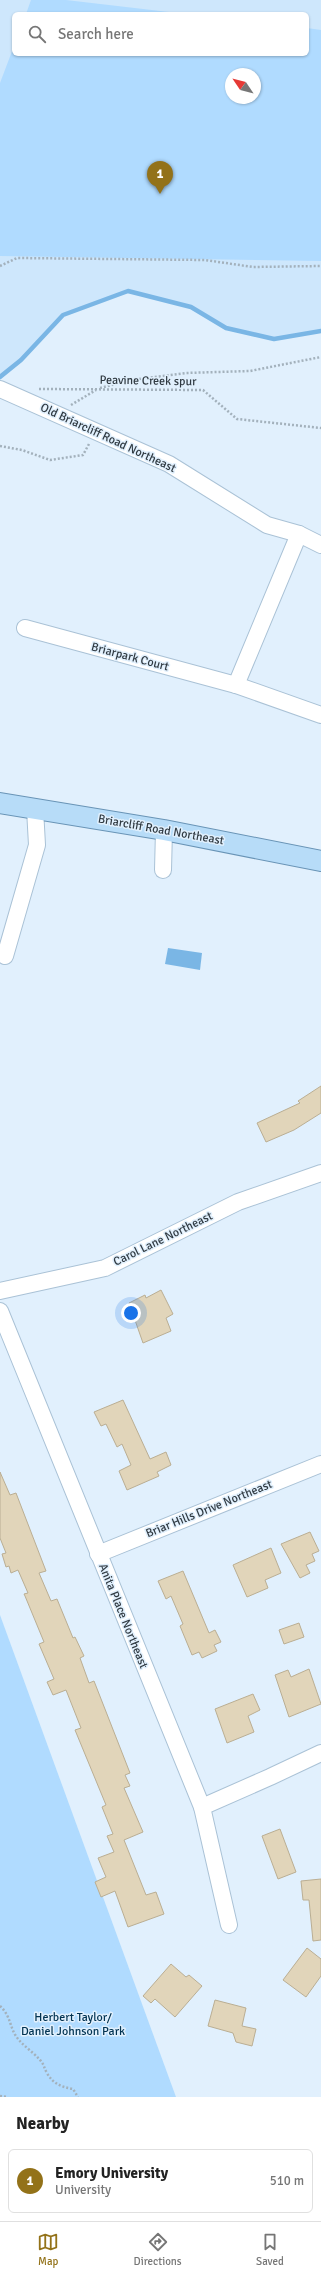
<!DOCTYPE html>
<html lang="en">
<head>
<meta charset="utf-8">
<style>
  :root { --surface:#fff; --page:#f6f6f6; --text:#222; --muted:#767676; --line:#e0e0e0; --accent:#937219 }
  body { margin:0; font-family:Signika,sans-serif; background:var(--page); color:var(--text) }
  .compass { position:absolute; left:225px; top:68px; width:36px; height:36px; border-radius:50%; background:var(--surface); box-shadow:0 1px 3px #0004; rotate:305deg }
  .you { position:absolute; left:131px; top:1313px; width:14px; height:14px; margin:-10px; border:3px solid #fff; border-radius:50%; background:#1a73e8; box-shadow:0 0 0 6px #1a73e833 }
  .badge { display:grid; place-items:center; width:26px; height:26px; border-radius:50%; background:var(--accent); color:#fff; font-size:13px; font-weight:700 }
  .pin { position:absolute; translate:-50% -33px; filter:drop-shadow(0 1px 2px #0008) }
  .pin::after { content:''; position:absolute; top:21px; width:14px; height:12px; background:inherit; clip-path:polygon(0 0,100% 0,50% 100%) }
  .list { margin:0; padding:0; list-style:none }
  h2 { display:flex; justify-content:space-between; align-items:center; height:52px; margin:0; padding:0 16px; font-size:17px }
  h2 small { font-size:13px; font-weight:400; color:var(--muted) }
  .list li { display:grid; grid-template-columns:26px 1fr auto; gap:12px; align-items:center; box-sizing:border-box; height:64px; margin:0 8px 8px; padding:0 8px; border:1px solid var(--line); border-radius:6px }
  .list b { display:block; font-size:15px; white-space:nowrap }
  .list p { margin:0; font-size:13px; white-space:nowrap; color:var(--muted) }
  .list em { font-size:13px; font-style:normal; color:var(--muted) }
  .icon { flex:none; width:22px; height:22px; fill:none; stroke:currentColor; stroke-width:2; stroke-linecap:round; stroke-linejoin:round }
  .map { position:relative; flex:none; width:321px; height:2097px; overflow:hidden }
  .search { position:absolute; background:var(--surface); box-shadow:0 1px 3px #0004; left:12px; right:12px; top:12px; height:44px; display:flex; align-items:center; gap:10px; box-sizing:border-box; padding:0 14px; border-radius:6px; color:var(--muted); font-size:15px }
  .sheet { height:124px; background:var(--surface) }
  nav { display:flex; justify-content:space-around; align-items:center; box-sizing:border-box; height:56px; border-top:1px solid var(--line); background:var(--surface); font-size:11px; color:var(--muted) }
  nav a { display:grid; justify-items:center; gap:2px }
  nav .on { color:var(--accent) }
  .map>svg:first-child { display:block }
  .built { fill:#cee7fc; fill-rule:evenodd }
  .green { fill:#b0dbff; fill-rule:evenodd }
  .water { fill:#7ab6e5 }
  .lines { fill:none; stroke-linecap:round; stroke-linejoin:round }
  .stream { stroke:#7ab6e5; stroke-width:4.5 }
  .building { fill:#e1d5ba; stroke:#baae93 }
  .minor-casing { stroke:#aac2d6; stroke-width:18 }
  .major-casing { stroke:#6994b6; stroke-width:22 }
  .path { stroke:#a3b1bc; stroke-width:2.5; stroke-dasharray:2 2; stroke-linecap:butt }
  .minor { stroke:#fff; stroke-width:16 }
  .major { stroke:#b7dcf8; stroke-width:20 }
  .labels { text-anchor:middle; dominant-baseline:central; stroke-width:3; stroke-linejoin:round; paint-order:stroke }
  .street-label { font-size:12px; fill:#303a42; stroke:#e1f0fd }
  .park-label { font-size:12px; fill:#013251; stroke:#e1f0fd }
</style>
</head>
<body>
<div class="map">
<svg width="321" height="2097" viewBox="0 0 321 2097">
  <rect width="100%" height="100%" fill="#e1f0fd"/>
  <path class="built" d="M0,0H321V331L274,339L226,328L191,307L128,291L63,315L21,360L0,377ZM14,14H307V54H14ZM231,74H255V98H231Z"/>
  <g class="green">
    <path d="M31,0H66L186,14H26Z"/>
    <path d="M307,28L321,30V261L0,256V83L14,46V54H307ZM231,74H255V98H231Z"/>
    <path d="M0,1615L176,2097H0Z"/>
  </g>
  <path class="water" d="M168,948L202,953L200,970L165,964Z"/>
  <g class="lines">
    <path class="stream" d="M0,377L21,360L63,315L128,291L191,307L226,328L274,339L321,331"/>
  </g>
  <g class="building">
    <path d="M321,1086V1113L294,1130L266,1142L257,1123L300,1103L298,1101Z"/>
    <path d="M161,1290L173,1314L166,1318L171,1331L143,1343L129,1303L145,1295L146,1298Z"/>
    <path d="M123,1400L150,1459L166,1452L171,1465L157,1472L159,1476L127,1490L119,1471L131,1465L122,1444L117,1447L106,1424L101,1426L94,1412Z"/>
    <path d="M0,1472L10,1495L16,1493L46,1571L39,1573L51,1601L57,1599L73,1638L75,1637L84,1656L80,1658L89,1683L94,1681L130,1773L125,1775L130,1786L124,1788L143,1832L124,1840L146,1895L156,1892L164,1914L128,1927L115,1891L101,1897L95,1882L106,1877L98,1858L114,1852L107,1836L113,1834L102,1807L106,1805L75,1730L81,1728L66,1690L53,1695L47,1682L54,1679L39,1644L44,1642L25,1596L24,1594L28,1593L18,1570L11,1573L9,1566L6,1567L2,1554L6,1553L0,1538Z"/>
    <path d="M310,1532L319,1551L312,1554L315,1561L306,1565L310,1573L300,1578L281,1544Z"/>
    <path d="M271,1548L281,1573L265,1580L268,1588L247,1597L233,1565Z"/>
    <path d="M183,1571L209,1633L215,1630L221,1642L214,1645L217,1651L202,1658L199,1652L192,1655L180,1626L183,1624L171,1596L166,1599L158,1581Z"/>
    <path d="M299,1623L304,1637L284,1644L279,1630Z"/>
    <path d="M309,1669L321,1704L289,1717L275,1675L288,1670L291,1677Z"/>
    <path d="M253,1694L260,1710L248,1716L254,1732L227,1743L215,1709Z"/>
    <path d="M280,1829L296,1872L278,1879L262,1836Z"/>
    <path d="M321,1879V1940L313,1941L309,1900H303L301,1881Z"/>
    <path d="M307,1948L321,1959V1976L306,1997L283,1980Z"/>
    <path d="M171,1964L186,1977L189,1975L202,1986L175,2017L155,1999L151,2003L143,1996Z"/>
    <path d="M215,2000L246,2008L242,2026L256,2029L252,2046L236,2042L233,2033L208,2026Z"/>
  </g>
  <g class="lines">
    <g class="minor-casing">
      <g id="minor">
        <path d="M0,389L169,464L267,525L299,534L321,545"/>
        <path d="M25,628L236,685L321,715"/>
        <path d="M236,685L299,534"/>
        <path d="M163,870L164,830"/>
        <path d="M5,956L37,845L35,809"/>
        <path d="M0,1291L105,1268L238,1202L321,1173"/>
        <path d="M0,1311L202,1807L229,1925"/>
        <path d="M98,1554L321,1464"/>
        <path d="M202,1807L270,1777L321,1753"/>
      </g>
    </g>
    <g class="major-casing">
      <path id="major" d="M0,803L164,830L321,861"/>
    </g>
    <g class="path">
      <path d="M0,266L17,258L205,260L253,267L321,266"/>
      <path d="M100,388L131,380L186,373L250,371L321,357"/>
      <path d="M39,389L203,390L237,419L321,428"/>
      <path d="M71,405L96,390"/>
      <path d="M0,446L22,450L50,460L83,455L89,444"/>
      <path d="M0,2006C12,2017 9,2029 19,2040C25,2047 34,2053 40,2060C44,2064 44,2068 47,2073C53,2084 62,2087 73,2089L78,2097"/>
      <path d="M0,2096L7,2097"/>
    </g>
    <use href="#minor" class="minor"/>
    <use href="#major" class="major"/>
  </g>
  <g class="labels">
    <g class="street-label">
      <text transform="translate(148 381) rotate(1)">Peavine Creek spur</text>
      <text transform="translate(108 438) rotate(25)">Old Briarcliff Road Northeast</text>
      <text transform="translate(130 657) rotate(15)">Briarpark Court</text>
      <text transform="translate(161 830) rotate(10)">Briarcliff Road Northeast</text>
      <text transform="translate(163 1239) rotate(-26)">Carol Lane Northeast</text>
      <text transform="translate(209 1509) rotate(-22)">Briar Hills Drive Northeast</text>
      <text transform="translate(123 1616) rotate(68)">Anita Place Northeast</text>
    </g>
    <g class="park-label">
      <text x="73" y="2017">Herbert Taylor/<tspan x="73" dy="14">Daniel Johnson Park</tspan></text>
    </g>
  </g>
</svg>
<svg class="compass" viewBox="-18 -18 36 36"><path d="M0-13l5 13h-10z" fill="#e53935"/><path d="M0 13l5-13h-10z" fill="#767676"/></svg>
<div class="you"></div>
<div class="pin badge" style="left:160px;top:194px">1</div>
<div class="search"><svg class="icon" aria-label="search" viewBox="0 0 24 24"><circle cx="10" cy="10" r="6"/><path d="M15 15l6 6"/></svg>Search here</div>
</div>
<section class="sheet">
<h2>Nearby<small></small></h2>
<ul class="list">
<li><span class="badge">1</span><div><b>Emory University</b><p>University</p></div><em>510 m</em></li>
</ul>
</section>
<nav>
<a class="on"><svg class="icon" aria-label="map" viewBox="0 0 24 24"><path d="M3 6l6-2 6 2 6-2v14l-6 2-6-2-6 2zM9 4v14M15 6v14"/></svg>Map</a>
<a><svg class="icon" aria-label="directions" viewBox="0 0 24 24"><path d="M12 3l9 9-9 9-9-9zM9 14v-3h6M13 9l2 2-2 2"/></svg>Directions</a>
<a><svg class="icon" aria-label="saved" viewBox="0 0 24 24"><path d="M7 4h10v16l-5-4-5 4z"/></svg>Saved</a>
</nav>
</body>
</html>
